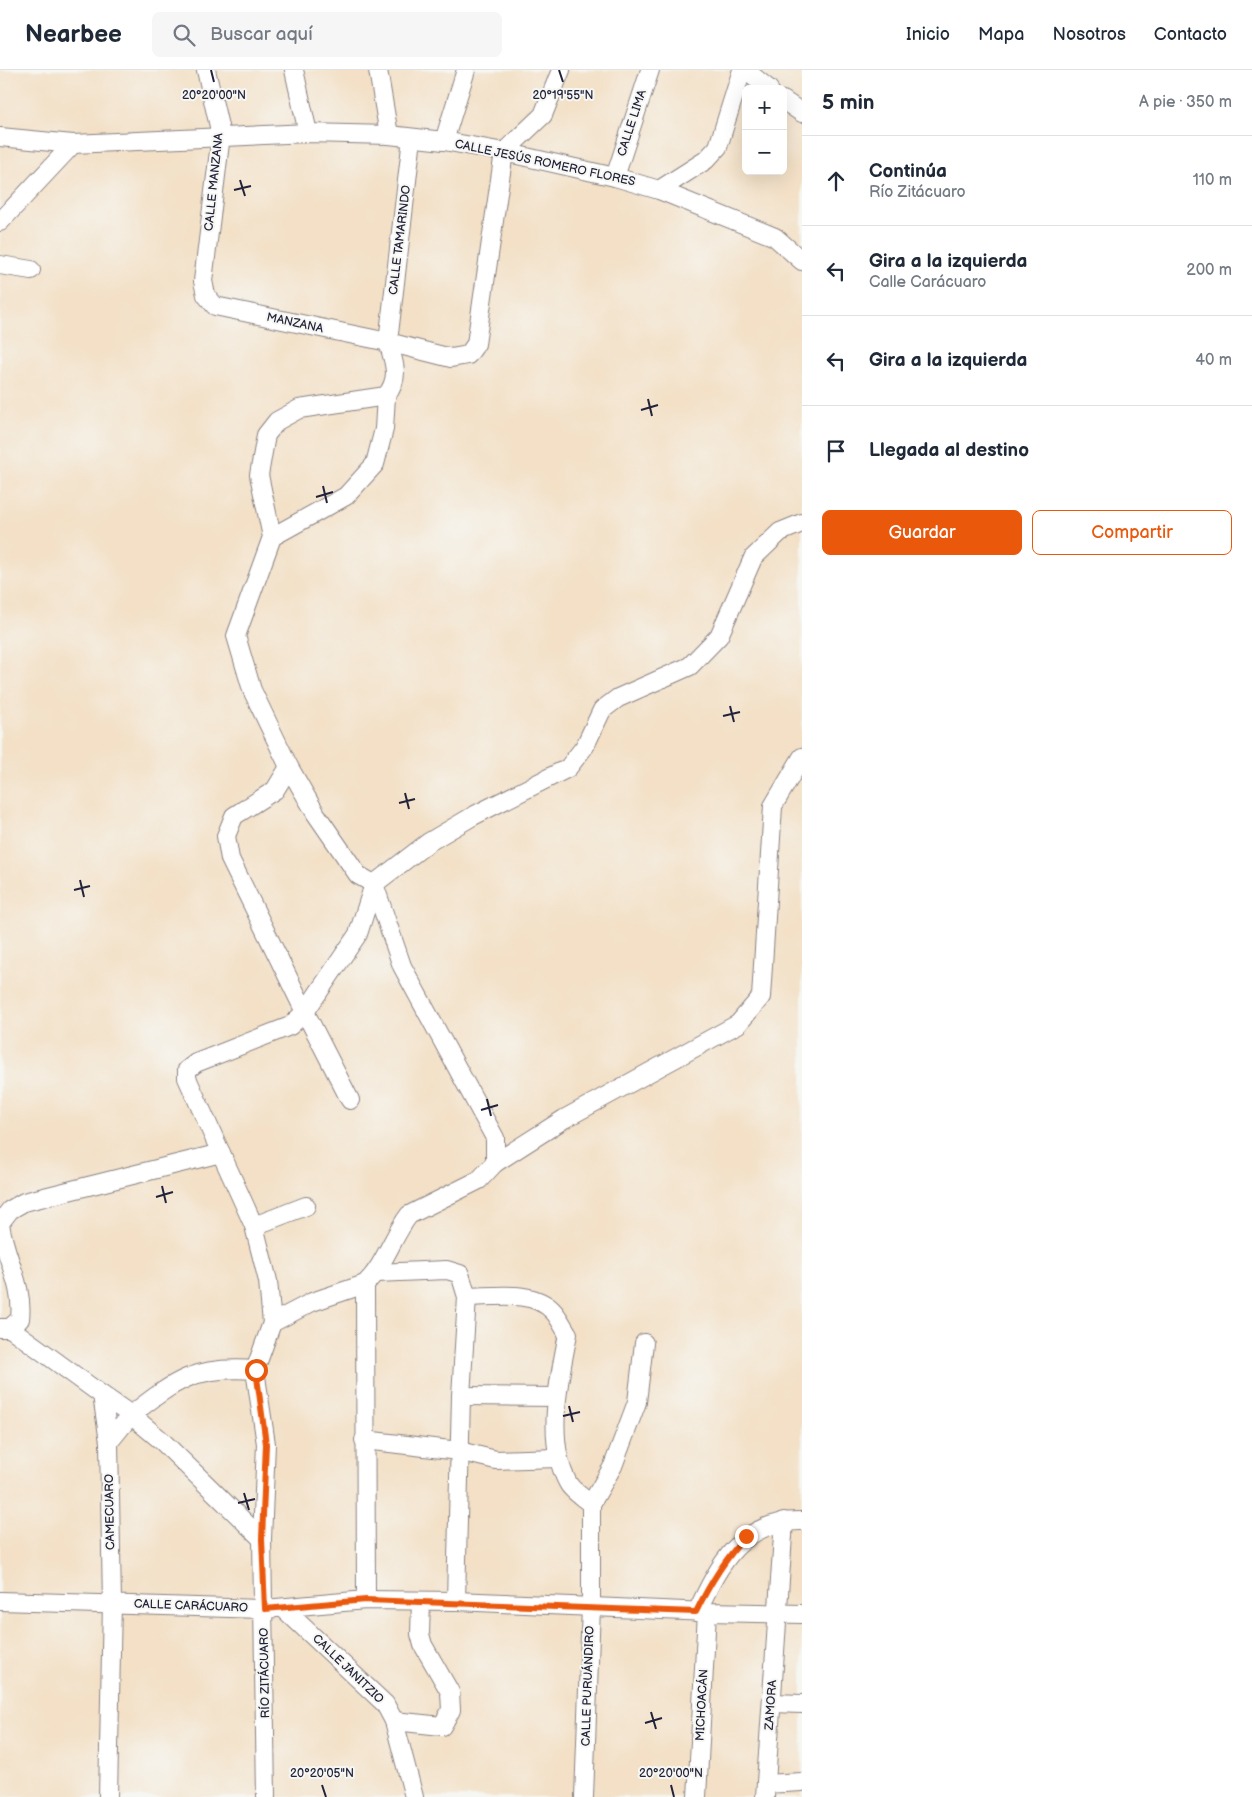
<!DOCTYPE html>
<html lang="es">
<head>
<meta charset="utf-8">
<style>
  :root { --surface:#fff; --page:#f6f6f7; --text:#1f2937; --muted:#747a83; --line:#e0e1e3; --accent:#ea580c }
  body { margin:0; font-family:"Balsamiq Sans",sans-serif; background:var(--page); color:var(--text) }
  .controls { position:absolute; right:15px; top:15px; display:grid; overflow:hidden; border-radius:8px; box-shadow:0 5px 20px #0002 }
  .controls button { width:45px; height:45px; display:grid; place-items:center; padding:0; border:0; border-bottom:1px solid var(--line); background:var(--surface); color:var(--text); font:25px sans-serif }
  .stop { position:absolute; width:15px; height:15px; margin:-11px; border:4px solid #ea580c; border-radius:50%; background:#fff }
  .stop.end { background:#ea580c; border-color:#fff; box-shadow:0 1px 5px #0008 }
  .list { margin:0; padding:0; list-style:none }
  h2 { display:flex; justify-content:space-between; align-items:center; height:65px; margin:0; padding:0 20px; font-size:21px }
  h2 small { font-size:16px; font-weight:400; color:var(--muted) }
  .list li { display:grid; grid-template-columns:32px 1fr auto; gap:15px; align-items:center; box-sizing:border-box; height:90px; padding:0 20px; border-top:1px solid var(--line) }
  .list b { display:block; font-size:19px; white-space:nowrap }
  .list p { margin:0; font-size:16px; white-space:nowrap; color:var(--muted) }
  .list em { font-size:16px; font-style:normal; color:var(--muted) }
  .actions { display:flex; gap:10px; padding:15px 20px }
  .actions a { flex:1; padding:11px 0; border:1px solid var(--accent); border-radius:8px; text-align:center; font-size:18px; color:var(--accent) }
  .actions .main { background:var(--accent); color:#fff }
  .icon { flex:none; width:28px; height:28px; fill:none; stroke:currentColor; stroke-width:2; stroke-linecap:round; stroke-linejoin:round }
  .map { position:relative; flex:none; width:802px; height:1727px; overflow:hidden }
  header { display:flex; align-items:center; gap:30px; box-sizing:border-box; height:70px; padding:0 25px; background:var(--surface); border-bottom:1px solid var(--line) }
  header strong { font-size:24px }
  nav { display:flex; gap:28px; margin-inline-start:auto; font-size:18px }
  .search { width:350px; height:45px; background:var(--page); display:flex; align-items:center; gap:12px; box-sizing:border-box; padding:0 18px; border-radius:8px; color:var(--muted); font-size:19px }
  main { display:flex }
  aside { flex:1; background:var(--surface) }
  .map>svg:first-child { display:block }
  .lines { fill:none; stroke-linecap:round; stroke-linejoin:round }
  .minor-casing { stroke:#8a8180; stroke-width:20 }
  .minor { stroke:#fff; stroke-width:18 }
  .route { stroke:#ea580c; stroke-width:6 }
  .ticks { fill:none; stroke:#22223b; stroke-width:2 }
  .labels { text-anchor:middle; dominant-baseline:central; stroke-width:4; stroke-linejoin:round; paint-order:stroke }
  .street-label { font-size:12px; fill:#22223b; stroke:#f6f6f2 }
  .ticks-label { font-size:12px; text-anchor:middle; fill:#22223b; stroke:#f6f6f2; stroke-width:4; stroke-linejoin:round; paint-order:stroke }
</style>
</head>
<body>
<header>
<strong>Nearbee</strong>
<div class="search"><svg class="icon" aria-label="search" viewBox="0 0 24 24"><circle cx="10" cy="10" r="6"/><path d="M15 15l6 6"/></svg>Buscar aquí</div>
<nav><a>Inicio</a><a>Mapa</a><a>Nosotros</a><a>Contacto</a></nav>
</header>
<main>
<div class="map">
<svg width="802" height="1727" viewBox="0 0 802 1727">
  <rect width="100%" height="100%" fill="#f6f6f2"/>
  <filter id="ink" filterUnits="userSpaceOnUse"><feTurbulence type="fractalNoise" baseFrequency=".02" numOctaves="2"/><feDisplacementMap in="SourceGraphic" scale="10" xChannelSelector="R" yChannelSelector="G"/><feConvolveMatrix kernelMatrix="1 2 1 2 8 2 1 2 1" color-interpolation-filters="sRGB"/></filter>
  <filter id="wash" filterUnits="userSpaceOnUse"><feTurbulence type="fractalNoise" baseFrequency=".0096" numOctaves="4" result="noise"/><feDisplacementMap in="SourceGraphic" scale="20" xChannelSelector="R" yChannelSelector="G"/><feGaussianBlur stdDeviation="1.12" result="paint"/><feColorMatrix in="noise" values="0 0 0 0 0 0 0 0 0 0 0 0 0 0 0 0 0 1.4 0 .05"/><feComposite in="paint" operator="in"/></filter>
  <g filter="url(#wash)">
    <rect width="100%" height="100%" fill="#f3e0c6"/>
  </g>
  <g filter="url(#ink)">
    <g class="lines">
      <g class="minor-casing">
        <g id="minor">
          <path d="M206,0L221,65L203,211L206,225L215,236L388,272L451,288L468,285L476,274L504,82L543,45L561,0"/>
          <path d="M294,0L308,63"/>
          <path d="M378,0L389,65"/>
          <path d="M745,0L769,19"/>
          <path d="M783,30L802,43"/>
          <path d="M0,67L73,74L308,63L389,65L444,71L504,82L615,107L659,120L775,167L802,191"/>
          <path d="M444,71L466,0"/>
          <path d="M615,107L650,0"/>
          <path d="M659,120L706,90L718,77L742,0"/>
          <path d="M0,152L73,74"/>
          <path d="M0,195L31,200"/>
          <path d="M272,467L346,426L375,394L384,359L386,326"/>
          <path d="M289,697L275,720L234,746L226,766L230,789L305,942L350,1030"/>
          <path d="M495,1093L564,1049L738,954L761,927L773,736L802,687"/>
          <path d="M254,1156L306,1136"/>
          <path d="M376,1203L447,1200L460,1204L467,1227C493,1227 533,1219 553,1241C559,1247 563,1257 568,1264C559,1309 545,1371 568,1413C572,1421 584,1428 591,1434V1537L584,1727"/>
          <path d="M272,1253L268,1211L254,1156L187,1008V1000L196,993L290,956L305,942L358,864L374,814L429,772L473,746L568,698L585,676L602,640L618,628L690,596L719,566L753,488L780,462L802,453"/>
          <path d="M0,1258H10L20,1249C24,1214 4,1187 0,1153L10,1140L24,1132L221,1083"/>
          <path d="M10,1258L102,1325L109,1372L112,1533L108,1727"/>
          <path d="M102,1325L131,1345C176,1310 196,1295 255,1300"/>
          <path d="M461,1326L556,1327"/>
          <path d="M364,1370L459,1381L496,1390L558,1388"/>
          <path d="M109,1372L131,1345L162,1371L262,1469"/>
          <path d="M591,1434L613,1396L637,1332L644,1273"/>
          <path d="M366,1530L365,1214C385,1195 392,1167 409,1145L479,1110L495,1093V1068L402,896L374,814L358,805L316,744L289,697L252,620L236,566L272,467L259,405L266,365L277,351L299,339L386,326C401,307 394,293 388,272L412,68"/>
          <path d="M0,1531L265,1539L366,1530L456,1531L707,1542L802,1544"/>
          <path d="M456,1531L461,1326L467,1227"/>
          <path d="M283,1538L385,1634L394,1651L414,1727"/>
          <path d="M697,1542C719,1494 742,1450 802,1451"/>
          <path d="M772,1633L802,1634"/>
          <path d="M394,1651L442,1656L451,1640L450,1622L423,1575L420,1564L421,1531"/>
          <path d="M766,1714L802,1712"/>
          <path d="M266,1727L262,1469L266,1374L255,1300L272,1253L312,1232L365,1214"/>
          <path d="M697,1727L707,1542"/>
          <path d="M765,1727L784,1451"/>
        </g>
      </g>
      <use href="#minor" class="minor"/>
    </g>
  </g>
  <g class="lines" filter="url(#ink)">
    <path class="route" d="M256,1300L266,1374L262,1469L265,1539L366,1530L696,1542C710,1513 725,1489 746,1466"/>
  </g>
  <path class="ticks" d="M211,0L214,12M559,0L563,12M240,110L245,126M234,120L251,116M648,329L652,346M641,340L658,335M323,416L327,433M316,427L333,422M730,636L734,652M723,646L740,642M405,723L409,739M399,733L415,729M80,810L84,827M74,820L90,816M487,1029L491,1046M481,1040L498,1035M162,1116L166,1133M156,1127L173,1122M569,1336L573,1352M563,1346L580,1342M244,1423L249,1440M238,1433L255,1429M651,1642L656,1659M645,1653L662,1648M322,1715L326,1727M671,1715L674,1727"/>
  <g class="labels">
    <g class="street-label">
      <text transform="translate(632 53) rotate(-72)">CALLE LIMA</text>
      <text transform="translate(545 93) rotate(12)">CALLE JESÚS ROMERO FLORES</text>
      <text transform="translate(214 112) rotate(-84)">CALLE MANZANA</text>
      <text transform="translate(400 170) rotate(-83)">CALLE TAMARINDO</text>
      <text transform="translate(295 253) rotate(12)">MANZANA</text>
      <text transform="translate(110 1442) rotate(-91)">CAMECUARO</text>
      <text transform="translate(191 1536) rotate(2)">CALLE CARÁCUARO</text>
      <text transform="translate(348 1599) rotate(44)">CALLE JANITZIO</text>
      <text transform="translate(265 1603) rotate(-91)">RÍO ZITÁCUARO</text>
      <text transform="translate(588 1616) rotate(-88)">CALLE PURUÁNDIRO</text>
      <text transform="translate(702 1635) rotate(-87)">MICHOACÁN</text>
      <text transform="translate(771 1635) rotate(-86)">ZAMORA</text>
    </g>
  </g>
  <g class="ticks-label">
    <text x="214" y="29">20°20'00"N</text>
    <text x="563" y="29">20°19'55"N</text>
    <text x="322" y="1707">20°20'05"N</text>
    <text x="671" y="1707">20°20'00"N</text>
  </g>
</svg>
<div class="controls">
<button>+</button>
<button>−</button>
</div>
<div class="stop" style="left:256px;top:1300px"></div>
<div class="stop end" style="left:746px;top:1466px"></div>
</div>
<aside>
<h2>5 min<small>A pie · 350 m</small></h2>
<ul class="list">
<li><svg class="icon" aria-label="ahead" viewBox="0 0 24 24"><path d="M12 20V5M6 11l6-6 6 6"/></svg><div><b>Continúa</b><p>Río Zitácuaro</p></div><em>110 m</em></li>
<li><svg class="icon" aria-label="left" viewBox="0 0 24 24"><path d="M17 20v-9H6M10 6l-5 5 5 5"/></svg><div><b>Gira a la izquierda</b><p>Calle Carácuaro</p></div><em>200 m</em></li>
<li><svg class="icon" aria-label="left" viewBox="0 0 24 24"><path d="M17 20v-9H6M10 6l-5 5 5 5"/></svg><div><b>Gira a la izquierda</b></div><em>40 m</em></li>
<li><svg class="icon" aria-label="arrive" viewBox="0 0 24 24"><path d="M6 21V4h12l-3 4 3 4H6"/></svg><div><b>Llegada al destino</b></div></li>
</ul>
<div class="actions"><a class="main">Guardar</a><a>Compartir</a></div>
</aside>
</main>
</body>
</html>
